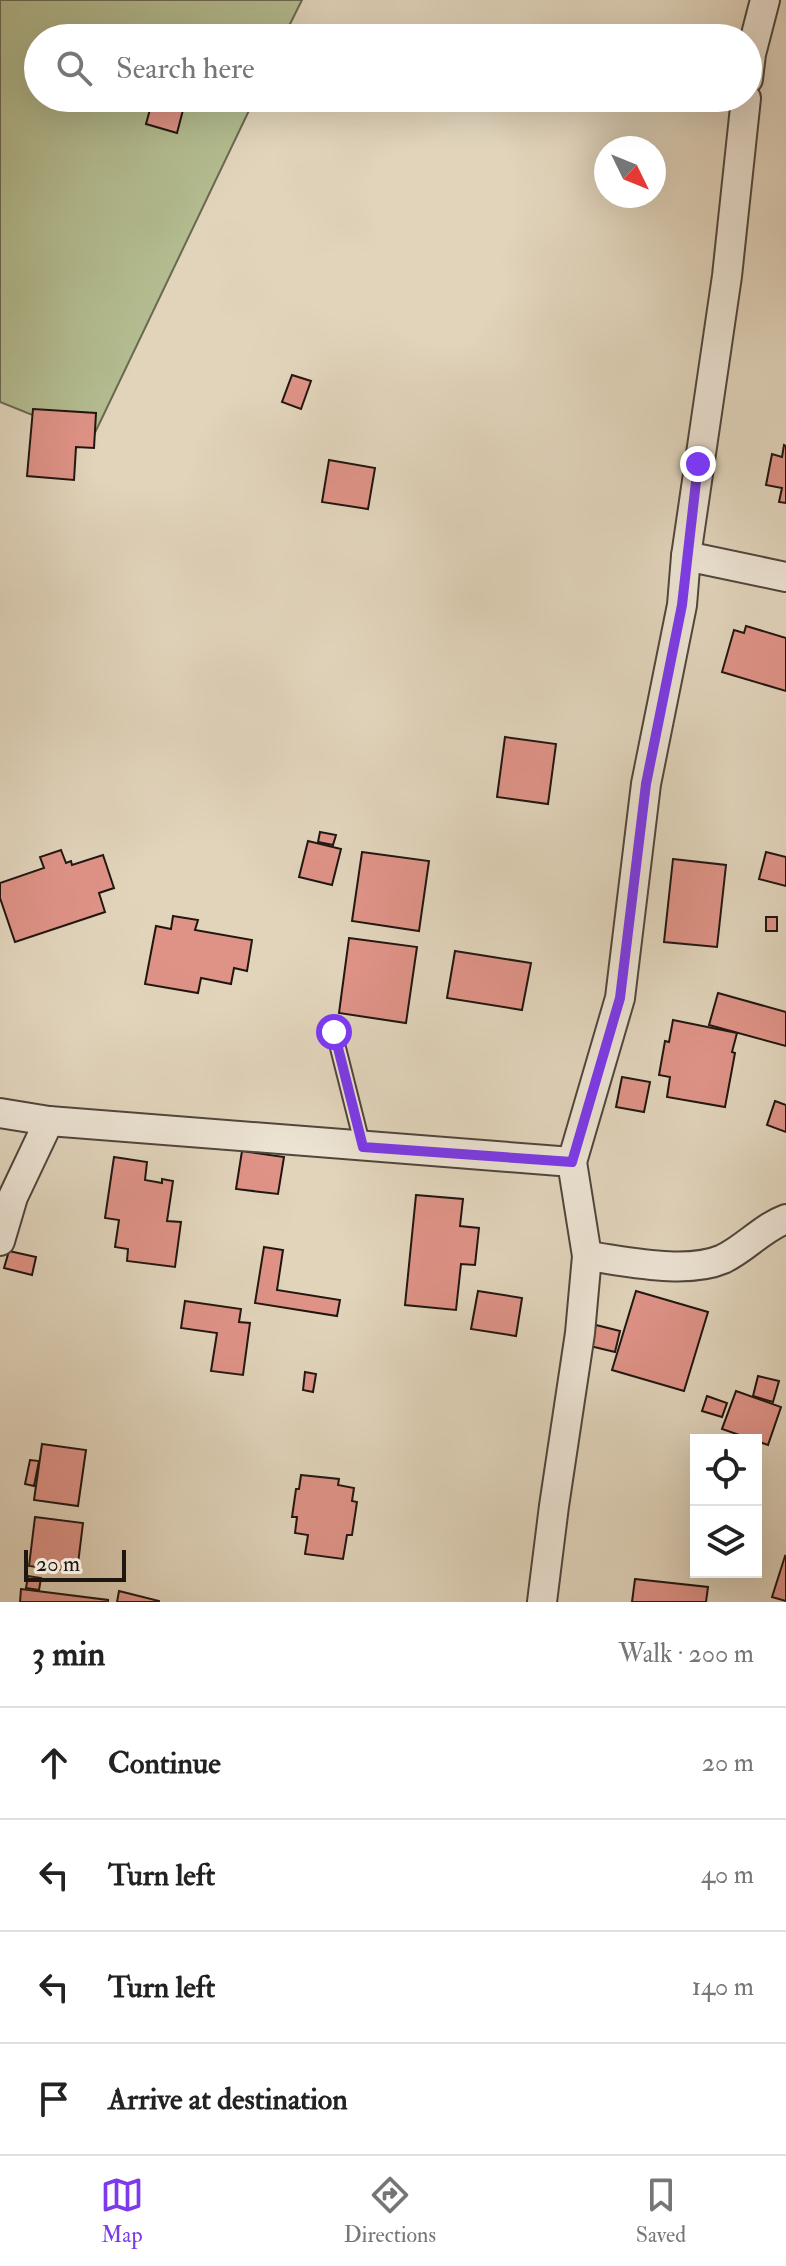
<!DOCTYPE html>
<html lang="en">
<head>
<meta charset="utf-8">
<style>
  :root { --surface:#fff; --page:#f2f2f2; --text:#222; --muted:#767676; --line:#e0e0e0; --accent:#7c3aed }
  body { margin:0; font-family:"IM FELL Double Pica",serif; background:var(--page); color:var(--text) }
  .controls { position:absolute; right:24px; bottom:24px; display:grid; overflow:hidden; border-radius:0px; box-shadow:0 8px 32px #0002 }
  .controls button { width:72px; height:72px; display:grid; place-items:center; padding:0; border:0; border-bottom:2px solid var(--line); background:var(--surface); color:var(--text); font:40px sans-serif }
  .compass { position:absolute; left:594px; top:136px; width:72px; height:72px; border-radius:50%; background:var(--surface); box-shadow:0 8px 32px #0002; rotate:133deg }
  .scale { position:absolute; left:24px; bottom:20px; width:102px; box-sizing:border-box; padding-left:8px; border:4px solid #201611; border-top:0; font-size:22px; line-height:28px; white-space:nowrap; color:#201611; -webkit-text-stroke:6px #ece3d3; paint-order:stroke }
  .stop { position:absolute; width:24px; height:24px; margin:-18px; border:6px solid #7c3aed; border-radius:50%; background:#fff }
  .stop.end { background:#7c3aed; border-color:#fff; box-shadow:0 2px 8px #0008 }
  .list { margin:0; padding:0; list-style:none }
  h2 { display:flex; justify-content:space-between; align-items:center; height:104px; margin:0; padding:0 32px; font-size:34px }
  h2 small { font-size:26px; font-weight:400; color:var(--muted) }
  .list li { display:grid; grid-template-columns:52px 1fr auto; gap:24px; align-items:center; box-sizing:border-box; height:112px; padding:0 32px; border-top:2px solid var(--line) }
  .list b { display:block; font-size:30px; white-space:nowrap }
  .list em { font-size:26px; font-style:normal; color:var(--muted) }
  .icon { flex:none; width:44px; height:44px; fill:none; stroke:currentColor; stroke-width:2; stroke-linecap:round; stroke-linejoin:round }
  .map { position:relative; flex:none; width:786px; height:1602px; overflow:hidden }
  .search { position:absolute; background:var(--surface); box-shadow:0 8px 32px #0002; left:24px; right:24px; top:24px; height:88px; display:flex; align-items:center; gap:20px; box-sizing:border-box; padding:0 28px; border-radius:44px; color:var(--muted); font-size:30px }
  .sheet { height:552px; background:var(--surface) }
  nav { display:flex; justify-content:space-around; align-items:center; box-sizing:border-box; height:112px; border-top:2px solid var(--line); background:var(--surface); font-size:22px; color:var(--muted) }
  nav a { display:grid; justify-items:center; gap:4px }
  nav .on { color:var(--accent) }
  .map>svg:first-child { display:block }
  .green { fill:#b3bc90; stroke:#6a6950; stroke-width:2 }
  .building { fill:#df9387; stroke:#201611; stroke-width:2 }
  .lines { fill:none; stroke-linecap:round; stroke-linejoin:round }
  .service-casing { stroke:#50463c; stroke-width:18 }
  .minor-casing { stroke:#50463c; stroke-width:32 }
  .service { stroke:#ece3d3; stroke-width:14 }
  .minor { stroke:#ece3d3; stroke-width:28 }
  .route { stroke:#7c3aed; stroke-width:10 }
</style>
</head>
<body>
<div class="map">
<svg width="786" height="1602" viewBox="0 0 786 1602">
  <rect width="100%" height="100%" fill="#e1d4bb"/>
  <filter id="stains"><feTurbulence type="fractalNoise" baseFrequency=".0025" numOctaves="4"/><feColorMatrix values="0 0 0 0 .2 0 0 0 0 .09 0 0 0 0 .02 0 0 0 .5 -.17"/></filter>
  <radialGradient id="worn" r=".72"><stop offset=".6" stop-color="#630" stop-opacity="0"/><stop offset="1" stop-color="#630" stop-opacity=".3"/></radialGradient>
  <path class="green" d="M0,0H302L283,38H38V98H255L92,439L0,402Z"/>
  <g class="building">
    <path d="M152,102L183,110L177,133L146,124Z"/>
    <path d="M292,375L311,381L301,409L282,402Z"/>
    <path d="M33,409L96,413L94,448L76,447L74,480L27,476Z"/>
    <path d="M784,445L786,446V503L779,502L782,488L766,485L772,454L782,457Z"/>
    <path d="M329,460L375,468L368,509L322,502Z"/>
    <path d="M746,626L786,638V691L722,672L734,630L744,633Z"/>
    <path d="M505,737L556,744L548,804L497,797Z"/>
    <path d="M320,832L336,835L333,845L318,842Z"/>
    <path d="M308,841L341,849L332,885L299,877Z"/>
    <path d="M61,850L66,863L71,861L72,865L103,855L114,888L99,893L105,912L15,942L0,898V883L44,868L40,857Z"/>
    <path d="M362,852L429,861L419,931L352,921Z"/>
    <path d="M766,852L786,857V886L759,879Z"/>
    <path d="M673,859L726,865L717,947L664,942Z"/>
    <path d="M173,916L198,920L195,930L252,940L247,971L234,968L231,984L201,978L198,993L145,984L156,926L171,929Z"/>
    <rect x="766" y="917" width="11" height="14"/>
    <path d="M349,938L417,947L406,1023L339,1013Z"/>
    <path d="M455,951L531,963L522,1010L447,998Z"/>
    <path d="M718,993L786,1012V1046L709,1025Z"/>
    <path d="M673,1020L737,1033L732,1052L735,1053L725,1107L667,1097L670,1077L659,1075L665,1041L669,1042Z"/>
    <path d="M622,1077L650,1082L644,1112L616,1107Z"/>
    <path d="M775,1101L786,1105V1132L767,1125Z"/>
    <path d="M242,1151L284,1157L278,1194L236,1189Z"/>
    <path d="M114,1157L147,1162L145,1180L162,1183V1179L173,1181L167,1221L181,1222L175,1267L127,1261L128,1249L115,1247L119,1220L105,1218Z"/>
    <path d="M416,1195L463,1199L460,1226L479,1228L475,1265L461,1264L456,1310L405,1305Z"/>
    <path d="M264,1247L283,1250L277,1290L340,1300L337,1316L255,1303Z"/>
    <path d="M9,1251L36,1257L32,1275L4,1268Z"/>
    <path d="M478,1291L522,1298L516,1336L471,1329Z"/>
    <path d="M636,1291L708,1312L684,1391L612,1370Z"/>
    <path d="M185,1301L241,1309L239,1322L250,1323L243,1375L211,1371L217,1333L181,1328Z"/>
    <path d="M596,1325L620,1331L615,1352L590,1346Z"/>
    <path d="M305,1372L316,1374L313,1392L303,1390Z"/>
    <path d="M758,1376L779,1381L773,1402L753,1396Z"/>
    <path d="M736,1391L781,1407L768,1445L722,1429Z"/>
    <path d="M707,1396L727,1403L722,1417L702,1411Z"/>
    <path d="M42,1444L86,1450L78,1506L34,1500Z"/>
    <path d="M30,1460L39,1461L34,1486L25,1484Z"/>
    <path d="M301,1475L339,1479L338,1485L354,1488L352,1501L357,1502L352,1535H347L343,1559L305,1554L308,1535L295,1533L297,1517H292L296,1489H299Z"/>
    <path d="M35,1517L83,1523L77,1572L29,1566Z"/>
    <path d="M785,1556L786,1557V1601L772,1597Z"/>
    <path d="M28,1576L41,1578L39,1590L26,1588Z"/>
    <path d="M635,1579L708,1587L706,1602H632Z"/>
    <path d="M21,1589L108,1600V1602H20Z"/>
    <path d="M119,1591L159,1601V1602H117Z"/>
  </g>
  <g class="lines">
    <g class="service-casing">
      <path id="service" d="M334,1032L363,1147"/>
    </g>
    <g class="minor-casing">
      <g id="minor">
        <path d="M748,79L751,54L765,0"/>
        <path d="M686,556L786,577"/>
        <path d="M0,1113L49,1121L572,1162"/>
        <path d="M0,1241L13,1197L49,1121"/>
        <path d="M587,1256C626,1261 686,1275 723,1259C746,1248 762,1228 786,1219"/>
        <path d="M542,1602L554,1506L580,1333L587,1256L572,1162L620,998L646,784L682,605L686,556L727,276L746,98"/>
      </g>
    </g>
    <use href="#service" class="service"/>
    <use href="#minor" class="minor"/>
  </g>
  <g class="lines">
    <path class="route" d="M334,1032L363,1147L572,1162L620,998L646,784L682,605L698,464"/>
  </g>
  <rect width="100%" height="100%" filter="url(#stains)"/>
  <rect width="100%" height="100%" fill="url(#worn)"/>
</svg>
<div class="controls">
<button><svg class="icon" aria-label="locate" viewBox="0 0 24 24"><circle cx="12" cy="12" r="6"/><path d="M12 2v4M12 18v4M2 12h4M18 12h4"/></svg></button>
<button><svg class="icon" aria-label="layers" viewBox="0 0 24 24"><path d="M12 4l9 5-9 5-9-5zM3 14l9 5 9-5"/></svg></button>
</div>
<svg class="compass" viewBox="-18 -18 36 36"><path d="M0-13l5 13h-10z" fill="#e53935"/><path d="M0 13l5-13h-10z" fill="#767676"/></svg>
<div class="scale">20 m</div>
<div class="stop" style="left:334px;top:1032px"></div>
<div class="stop end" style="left:698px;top:464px"></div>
<div class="search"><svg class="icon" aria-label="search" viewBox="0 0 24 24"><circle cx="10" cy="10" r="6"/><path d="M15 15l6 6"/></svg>Search here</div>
</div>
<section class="sheet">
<h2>3 min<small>Walk · 200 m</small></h2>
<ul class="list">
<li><svg class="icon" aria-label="ahead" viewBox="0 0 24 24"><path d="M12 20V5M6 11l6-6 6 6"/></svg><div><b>Continue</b></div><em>20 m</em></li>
<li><svg class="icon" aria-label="left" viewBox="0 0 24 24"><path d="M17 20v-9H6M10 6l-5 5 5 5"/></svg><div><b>Turn left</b></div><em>40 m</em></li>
<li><svg class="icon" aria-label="left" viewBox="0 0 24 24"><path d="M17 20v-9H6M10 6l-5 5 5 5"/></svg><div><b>Turn left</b></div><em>140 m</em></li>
<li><svg class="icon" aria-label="arrive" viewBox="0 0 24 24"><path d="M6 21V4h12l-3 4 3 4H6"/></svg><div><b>Arrive at destination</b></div></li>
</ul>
</section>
<nav>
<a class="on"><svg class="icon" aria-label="map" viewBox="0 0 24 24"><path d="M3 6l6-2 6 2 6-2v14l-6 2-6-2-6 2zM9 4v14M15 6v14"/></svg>Map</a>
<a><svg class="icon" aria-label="directions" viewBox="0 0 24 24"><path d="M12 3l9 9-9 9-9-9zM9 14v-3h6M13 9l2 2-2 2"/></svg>Directions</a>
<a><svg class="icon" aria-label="saved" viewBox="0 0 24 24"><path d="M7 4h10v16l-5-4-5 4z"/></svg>Saved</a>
</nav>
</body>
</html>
